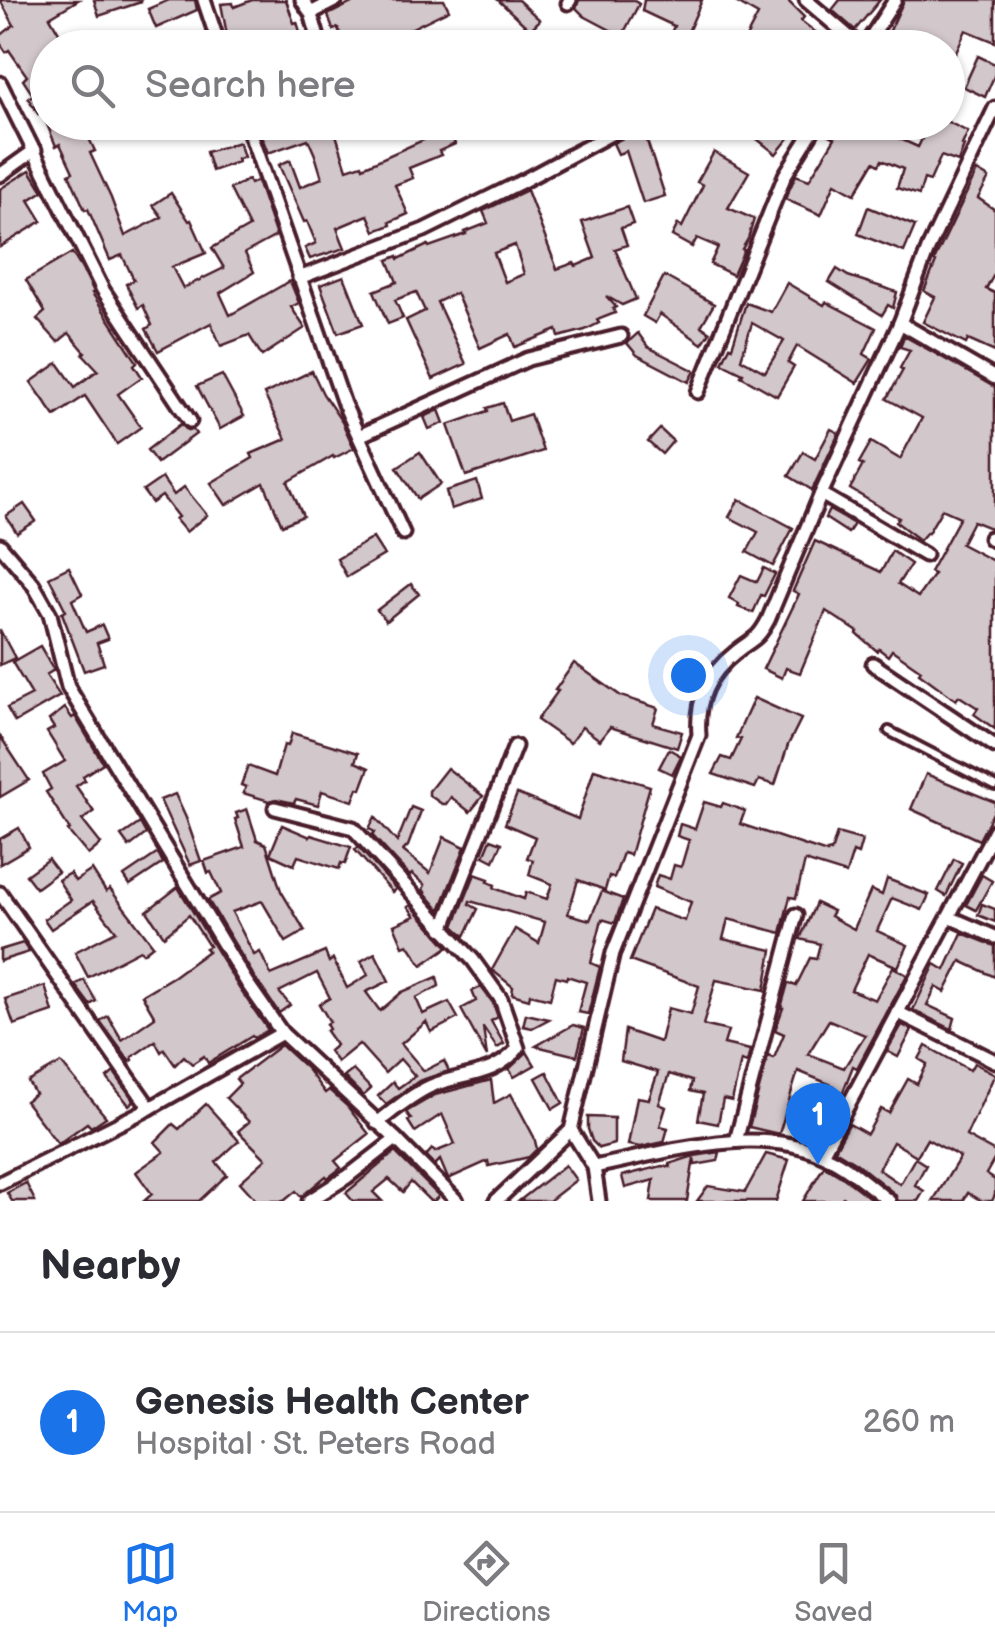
<!DOCTYPE html>
<html lang="en">
<head>
<meta charset="utf-8">
<style>
  :root { --surface:#fff; --page:#f7f7f7; --text:#2b2b33; --muted:#7c7c81; --line:#e1e1e2; --accent:#1a73e8 }
  body { margin:0; font-family:"Balsamiq Sans",sans-serif; background:var(--page); color:var(--text) }
  .you { position:absolute; left:688px; top:675px; width:35px; height:35px; margin:-25px; border:8px solid #fff; border-radius:50%; background:#1a73e8; box-shadow:0 0 0 15px #1a73e833 }
  .badge { display:grid; place-items:center; width:65px; height:65px; border-radius:50%; background:var(--accent); color:#fff; font-size:32px; font-weight:700 }
  .pin { position:absolute; translate:-50% -82px; filter:drop-shadow(0 2px 5px #0008) }
  .pin::after { content:''; position:absolute; top:52px; width:35px; height:30px; background:inherit; clip-path:polygon(0 0,100% 0,50% 100%) }
  .list { margin:0; padding:0; list-style:none }
  h2 { display:flex; justify-content:space-between; align-items:center; height:130px; margin:0; padding:0 40px; font-size:42px }
  h2 small { font-size:32px; font-weight:400; color:var(--muted) }
  .list li { display:grid; grid-template-columns:65px 1fr auto; gap:30px; align-items:center; box-sizing:border-box; height:180px; padding:0 40px; border-top:2px solid var(--line) }
  .list b { display:block; font-size:38px; white-space:nowrap }
  .list p { margin:0; font-size:32px; white-space:nowrap; color:var(--muted) }
  .list em { font-size:32px; font-style:normal; color:var(--muted) }
  .icon { flex:none; width:55px; height:55px; fill:none; stroke:currentColor; stroke-width:2; stroke-linecap:round; stroke-linejoin:round }
  .map { position:relative; flex:none; width:995px; height:1201px; overflow:hidden }
  .search { position:absolute; background:var(--surface); box-shadow:0 2px 8px #0004; left:30px; right:30px; top:30px; height:110px; display:flex; align-items:center; gap:25px; box-sizing:border-box; padding:0 35px; border-radius:55px; color:var(--muted); font-size:38px }
  .sheet { height:310px; background:var(--surface) }
  nav { display:flex; justify-content:space-around; align-items:center; box-sizing:border-box; height:140px; border-top:2px solid var(--line); background:var(--surface); font-size:28px; color:var(--muted) }
  nav a { display:grid; justify-items:center; gap:5px }
  nav .on { color:var(--accent) }
  .map>svg:first-child { display:block }
  .building { fill:#d2c7cb; stroke:#4a1f2b; stroke-width:2.5; fill-rule:evenodd }
  .lines { fill:none; stroke-linecap:round; stroke-linejoin:round }
  .lane-casing { stroke:#4a1f2b; stroke-width:14 }
  .street-casing { stroke:#4a1f2b; stroke-width:19 }
  .lane { stroke:#fff; stroke-width:6 }
  .street { stroke:#fff; stroke-width:11 }
</style>
</head>
<body>
<div class="map">
<svg width="995" height="1201" viewBox="0 0 995 1201">
  <rect width="100%" height="100%" fill="#fff"/>
  <filter id="ink" filterUnits="userSpaceOnUse"><feTurbulence type="fractalNoise" baseFrequency=".01" numOctaves="2"/><feDisplacementMap in="SourceGraphic" scale="20" xChannelSelector="R" yChannelSelector="G"/><feConvolveMatrix kernelMatrix="1 2 1 2 8 2 1 2 1" color-interpolation-filters="sRGB"/></filter>
  <g filter="url(#ink)">
    <g class="building">
      <path d="M0,0H78L50,17L68,48H48V107L38,114L28,98L33,95L23,80L27,76L9,50L6,52L0,43V36L14,25Z"/>
      <path d="M94,0H141V2L99,16Z"/>
      <path d="M169,0H195L197,10L156,28L148,9Z"/>
      <path d="M252,0H286L294,23L297,22L305,48H235L232,38L228,40L221,4L233,3L234,7Z"/>
      <path d="M358,0H444L449,10L396,36L400,48H345L338,28L333,30L328,15Z"/>
      <path d="M498,0H518L540,20L530,30Z"/>
      <path d="M579,0H633L639,4L622,36L584,16L576,8Z"/>
      <path d="M644,0H702L681,48H665L674,26L642,11Z"/>
      <path d="M732,0H787L804,17L801,21L823,38L816,48H762L746,38L758,15Z"/>
      <path d="M840,0H880L855,30L832,10Z"/>
      <path d="M904,0H995V42L966,30L948,69V48H885L889,38L887,37Z"/>
      <path d="M978,56L995,64V74L985,97L964,87Z"/>
      <path d="M46,122H109L86,132L95,151L90,153L111,198L125,236L162,217L153,205L171,193L189,221L191,220L206,253L172,267L183,288L224,268L212,248L249,227L230,189L248,180L250,184L257,181L276,236L245,253L254,272L220,293L230,315L290,281L299,303L291,307L305,328L262,356L249,335L221,346L211,323L158,351L146,329L152,325L143,305L138,308L126,284L134,280L122,255L110,260L88,209L85,210L69,174L73,172L60,144L56,146Z"/>
      <path d="M256,122H270L271,126L280,122H332L347,169L362,164L363,167L428,138L420,122H446L455,144L439,151L441,155L409,168L413,178L395,185L408,214L390,222L391,225L375,231L368,215L337,228L345,248L310,259L305,248L316,243L307,221L304,222L279,165L290,160L300,187L322,178L315,155L308,139L268,153Z"/>
      <path d="M762,122H802L776,154L752,135Z"/>
      <path d="M836,122H896L889,134L918,147L930,122H948L968,132L962,145L964,146L958,162L941,156L930,181L924,179L919,195L897,188L903,169L882,160L879,165L874,162L855,194L835,183L821,215L785,199L796,175L809,180L835,138L828,134Z"/>
      <path d="M643,123L650,139L647,141L665,196L643,203L626,151L618,154L613,143L627,136L631,128Z"/>
      <path d="M239,142L244,157L237,159L238,162L212,171L206,152Z"/>
      <path d="M714,152L749,172L728,208L754,219L748,239L742,249L744,250L733,275L710,264L718,247L697,238L692,247L672,236L678,224L682,227L703,185L697,182Z"/>
      <path d="M30,170L43,191L29,200L42,221L0,247V189Z"/>
      <path d="M977,171L989,178L978,198L995,210V273L986,289L995,293V352L968,340L966,344L923,322L935,297L924,291L936,262L934,261Z"/>
      <path d="M527,190L557,269L574,263L576,266L595,258L582,222L627,207L633,224L621,228L627,245L615,249L636,299L622,305L606,296L616,307L613,309L615,313L597,320L599,323L585,330L559,337L557,330L515,347L510,334L480,348L456,293L437,302L466,364L433,379L406,320L425,311L416,292L395,300L403,318L388,324L374,291L397,282L388,260L398,256L399,259L428,245L429,247L466,234L465,232L488,223L483,211ZM515,245L524,274L505,282L494,253Z"/>
      <path d="M868,207L915,226L904,252L858,234Z"/>
      <path d="M72,253L85,274L94,292L92,293L137,362L134,365L142,377L118,394L141,427L117,444L85,396L55,416L31,382L58,363L75,387L98,370L83,354L85,352L69,333L58,342L37,319L45,312L26,280Z"/>
      <path d="M837,269L848,276L897,292L893,308L888,305L882,315L829,282Z"/>
      <path d="M344,276L363,324L338,333L320,285Z"/>
      <path d="M664,276L714,304L701,326L710,332L702,344L660,314L655,323L643,316Z"/>
      <path d="M787,283L824,305L826,302L876,328L864,354L872,359L857,383L797,346L788,363L794,367L777,396L741,376L743,373L722,363L730,346L732,347L746,303L771,312ZM752,323L784,341L765,372L741,359Z"/>
      <path d="M638,333L648,347L695,371L689,382L637,355L627,343Z"/>
      <path d="M904,336L995,387V530L973,521L961,544L995,562V729L974,714L978,708L959,696L956,700L919,673L921,670L892,650L888,656L879,649L877,651L857,634L858,632L826,611L800,673L786,668L782,678L763,669L799,594L793,591L815,541L881,572L892,551L911,564L898,584L918,597L934,574L930,572L960,517L942,509L928,533L927,532L920,540L896,522L899,518L850,489L863,465L859,463L871,442L900,459L922,418L887,399L903,370L900,368L910,350L900,347Z"/>
      <path d="M312,371L323,394L342,422L354,448L334,458L333,456L288,482L303,516L282,525L264,483L226,505L211,483L253,458L251,454L286,439L264,394Z"/>
      <path d="M222,375L244,416L220,429L197,386Z"/>
      <path d="M503,403L509,421L530,414L543,451L466,476L448,425L488,411L487,408Z"/>
      <path d="M439,410L444,423L429,429L424,417Z"/>
      <path d="M181,424L187,430H193L196,434L157,463L147,450Z"/>
      <path d="M660,429L673,441L662,454L648,442Z"/>
      <path d="M831,429L839,433L812,490L789,476L803,452L815,459Z"/>
      <path d="M420,452L441,484L418,499L397,467Z"/>
      <path d="M162,478L174,495L184,487L207,515L186,532L175,519L178,517L162,496L152,503L143,491Z"/>
      <path d="M477,481L482,499L451,509L446,491Z"/>
      <path d="M739,499L793,528L773,566L747,552L758,532L729,517Z"/>
      <path d="M24,504L36,521L17,533L6,516Z"/>
      <path d="M829,510L854,524L848,533L825,518Z"/>
      <path d="M373,538L384,555L347,577L337,559Z"/>
      <path d="M69,567L82,594L72,600L86,632L102,625L108,639L97,643L104,664L84,671L62,613L66,611L49,577Z"/>
      <path d="M764,568L775,574L764,596L761,595L753,613L738,607L739,604L729,598L741,575L757,582Z"/>
      <path d="M411,584L419,594L386,621L377,610Z"/>
      <path d="M0,630L15,658L0,665Z"/>
      <path d="M40,646L54,670L46,675L60,696L15,722L7,708L32,695L12,662Z"/>
      <path d="M574,663L621,696L658,708L653,724L682,732L677,748L610,727L600,740L582,727L570,743L537,720L558,691L555,690Z"/>
      <path d="M754,698L801,719L788,745L775,785L759,780L755,788L713,774L722,757L731,760L741,739L736,738Z"/>
      <path d="M65,708L72,718L75,716L103,763L83,776L85,780L76,786L94,812L82,820L101,844L88,855L68,831L70,830L46,792L51,789L43,774L65,761L47,732L54,728L49,720Z"/>
      <path d="M292,733L358,753L355,762L369,768L361,789L358,788L353,801L322,791L318,805L296,799L294,803L276,799L269,801L243,793L246,787L241,785L248,766L275,776L284,745L288,746Z"/>
      <path d="M0,736L29,780L0,797Z"/>
      <path d="M669,749L681,756L672,774L659,768Z"/>
      <path d="M447,768L483,796L470,812L451,797L446,804H442L429,795V791Z"/>
      <path d="M594,769L650,786L630,855L623,853L614,878L609,876L605,890L578,880L568,914L590,920L602,891L623,899L615,923L602,919L591,963L600,967L588,1014L578,1012L586,982L567,976L566,979L556,976L550,999L530,994L529,999L512,994L513,987L492,970L515,929L539,943L545,922L470,901L469,904L478,909L465,936L454,926L475,874L489,879L488,882L495,885L494,888L524,899L526,892L547,899L552,884L529,875L533,860L527,858L535,837L505,824L517,794L578,819Z"/>
      <path d="M926,774L995,802V809L979,840L911,809Z"/>
      <path d="M175,794L186,818L201,861L190,865L160,800Z"/>
      <path d="M704,802L721,807L723,803L745,811L740,824L827,853V851L831,852L837,833L862,840L858,854L853,852L846,874L805,861L796,898L790,897L781,933L728,919L723,939L772,950L765,990L716,980L703,1025L728,1031L724,1044L750,1050L747,1063L741,1061L732,1101L723,1099L718,1124L698,1120L703,1094L690,1091L692,1081L669,1074L659,1104L666,1107L660,1126L668,1128L664,1142L641,1147L628,1145L637,1097L649,1099L658,1072L621,1061L625,1030L660,1042L668,1008L691,1014L699,986L630,961L651,909L685,921L691,902L654,887L658,875L670,879L674,865L681,867L689,840L677,836L680,824L695,829Z"/>
      <path d="M411,807L421,811L408,846L403,851L430,873L444,837L465,847L440,910L426,894L423,889L425,885L412,874L410,876L372,835L375,832L369,829L375,817L397,842Z"/>
      <path d="M247,809L257,840L266,844L281,891L305,931L286,942L262,901L232,912L254,955L260,952L271,975L325,952L329,962L333,959L347,988L368,975L361,961L375,953L389,981L366,992L380,1011L402,992L437,977L439,986L416,998L423,1014L449,1002L458,1018L431,1032L426,1022L401,1044L424,1071L444,1061L449,1071L419,1081L386,1104L378,1096L393,1082L398,1088L415,1076L400,1059L385,1073L359,1044L337,1062L329,1051L336,1045L326,1031L329,1029L326,1024L330,1022L319,1004L330,998L317,973L279,992L290,1005L279,1013L255,978L208,900L221,893L211,872L208,873L204,861L244,847L235,819L238,818L236,813Z"/>
      <path d="M140,823L146,834L129,847L121,836Z"/>
      <path d="M282,825L310,837L311,835L351,847L345,864L341,863L339,869L298,856L294,865L270,854Z"/>
      <path d="M19,828L29,847L0,864V839Z"/>
      <path d="M491,839L502,843L494,861L484,856Z"/>
      <path d="M358,847L396,889L392,892L355,850Z"/>
      <path d="M158,853L163,863L130,885L124,876Z"/>
      <path d="M48,859L58,872L36,888L26,875Z"/>
      <path d="M954,859L962,863L946,896L938,891Z"/>
      <path d="M92,870L106,892L110,889L153,945L143,953L140,950L88,977L75,952L116,931L93,901L51,929L44,919L71,900L58,880L70,873L75,881Z"/>
      <path d="M982,875L992,881L976,910L966,905Z"/>
      <path d="M887,879L929,895L922,910L892,898L877,931L908,945L898,967L868,954L851,990L875,1000L893,967L907,975L857,1068L853,1066L842,1094L817,1142L807,1139L834,1086L798,1071L779,1134L749,1127L768,1056L774,1058L784,1034L775,1030L783,1008H781L788,983L796,986L810,958L816,959L820,944L800,939L816,903L833,911L830,916L854,929L871,890L882,895ZM829,1020L865,1035L844,1068L808,1054Z"/>
      <path d="M178,887L239,988L268,1030L254,1038L252,1036L208,1063L204,1056L192,1064L184,1056L175,1065L164,1049L161,1052L155,1041L132,1057L133,1060L130,1062L100,1021L108,1016L122,1040L155,1017L142,995L174,976L208,951L205,948L209,946L189,915L164,936L147,911Z"/>
      <path d="M982,904L995,909V922L978,915Z"/>
      <path d="M411,905L448,947L422,965L408,944L403,946L394,925L415,916L408,907Z"/>
      <path d="M962,933L995,946V977L961,961L945,992L936,987L927,1005L955,1018L952,1029L913,1010L935,964L945,970Z"/>
      <path d="M23,943L29,952L0,961V950Z"/>
      <path d="M84,980L96,1001L90,1005L75,985Z"/>
      <path d="M45,986L53,1012L14,1025L5,999Z"/>
      <path d="M481,987L493,1003L498,1017L491,1021L504,1044L497,1048L483,1027L487,1057L461,1009L476,1001L472,991Z"/>
      <path d="M526,1014L549,1019L532,1028L523,1026Z"/>
      <path d="M573,1025L584,1028L577,1056L536,1046Z"/>
      <path d="M902,1025L912,1030L898,1057L887,1051Z"/>
      <path d="M281,1045L307,1069L325,1093L329,1090L347,1106L369,1134L335,1161L341,1168L328,1178L326,1176L301,1197L296,1191L284,1201H257L240,1182L266,1159L238,1131L249,1122L226,1098L240,1084L236,1079Z"/>
      <path d="M926,1046L970,1070L974,1063L995,1074L966,1136L995,1152V1158L986,1174L995,1180V1195L992,1201H982L968,1193L963,1201H933L960,1157L927,1139L917,1156L893,1142L878,1169L900,1184L915,1158L926,1165L915,1185L924,1191L918,1201H898L895,1194L856,1163L835,1150L849,1124L867,1134L881,1109L889,1113L908,1079L917,1084L927,1064L919,1059Z"/>
      <path d="M527,1052L535,1065L514,1077L509,1069Z"/>
      <path d="M61,1063L106,1117L91,1127L87,1123L58,1144L25,1101L35,1094L28,1082Z"/>
      <path d="M353,1070L371,1089L363,1096L344,1077Z"/>
      <path d="M114,1072L134,1101L129,1105L107,1078Z"/>
      <path d="M547,1072L563,1103L553,1109L536,1078Z"/>
      <path d="M491,1080L494,1103L511,1094L534,1137L537,1149L529,1157L489,1166L488,1161L448,1179L440,1160L435,1165L426,1156L432,1149L435,1152L455,1144L442,1114L415,1132L408,1121L411,1119L406,1112L435,1095Z"/>
      <path d="M206,1104L239,1141L216,1162L227,1175L199,1201H144L152,1194L136,1172L164,1152L155,1142L173,1124L179,1129Z"/>
      <path d="M588,1117L614,1118V1144L599,1148L592,1141L588,1129Z"/>
      <path d="M395,1152L439,1196L434,1201H430L411,1182L403,1192L389,1179L373,1192L382,1201H353L346,1193Z"/>
      <path d="M720,1152L718,1161L695,1165L694,1158L687,1201H651L654,1180L625,1188L622,1176L662,1166L670,1167L669,1164L694,1156Z"/>
      <path d="M766,1154L789,1160L776,1201H697L708,1186L745,1192Z"/>
      <path d="M565,1165L576,1180L549,1201H519Z"/>
      <path d="M824,1166L845,1179L874,1201H850L843,1197L839,1201H803Z"/>
      <path d="M26,1183L35,1201H12L7,1193Z"/>
    </g>
    <g class="lines">
      <g class="lane-casing">
        <path id="lane" d="M889,731L995,786"/>
      </g>
      <g class="street-casing">
        <g id="street">
          <path d="M204,0L220,48"/>
          <path d="M302,0L311,13L321,48"/>
          <path d="M806,0L862,48"/>
          <path d="M568,3L570,0"/>
          <path d="M311,13L336,0"/>
          <path d="M864,48L895,0"/>
          <path d="M0,83L103,290L190,421"/>
          <path d="M246,122L344,404L403,533"/>
          <path d="M0,175L35,150"/>
          <path d="M299,278L424,230L523,181L622,128"/>
          <path d="M900,323L995,378"/>
          <path d="M698,392L785,175L818,122"/>
          <path d="M359,436L528,359L621,336"/>
          <path d="M821,494L925,555"/>
          <path d="M990,538L995,541"/>
          <path d="M0,545L33,584L50,614L68,687L247,983L282,1033L396,1139L457,1201"/>
          <path d="M873,664L995,746"/>
          <path d="M275,808L353,828L473,960L501,999L518,1048C495,1077 463,1073 431,1086C411,1095 394,1110 377,1123"/>
          <path d="M0,893L150,1108"/>
          <path d="M949,917L995,937"/>
          <path d="M443,929L515,746"/>
          <path d="M897,1012L995,1061"/>
          <path d="M571,1130L594,1167L599,1201"/>
          <path d="M736,1141L796,915"/>
          <path d="M822,1154L995,830"/>
          <path d="M594,1167C664,1153 757,1123 825,1156C849,1167 868,1185 889,1201"/>
          <path d="M0,1183L150,1108L282,1033"/>
          <path d="M309,1201L347,1177L396,1139"/>
          <path d="M496,1201L571,1130L613,953L699,735C696,700 708,674 736,652C753,638 757,641 768,620L821,494L900,323L929,247L995,108"/>
        </g>
      </g>
      <use href="#lane" class="lane"/>
      <use href="#street" class="street"/>
    </g>
  </g>
</svg>
<div class="you"></div>
<div class="pin badge" style="left:818px;top:1165px">1</div>
<div class="search"><svg class="icon" aria-label="search" viewBox="0 0 24 24"><circle cx="10" cy="10" r="6"/><path d="M15 15l6 6"/></svg>Search here</div>
</div>
<section class="sheet">
<h2>Nearby<small></small></h2>
<ul class="list">
<li><span class="badge">1</span><div><b>Genesis Health Center</b><p>Hospital · St. Peters Road</p></div><em>260 m</em></li>
</ul>
</section>
<nav>
<a class="on"><svg class="icon" aria-label="map" viewBox="0 0 24 24"><path d="M3 6l6-2 6 2 6-2v14l-6 2-6-2-6 2zM9 4v14M15 6v14"/></svg>Map</a>
<a><svg class="icon" aria-label="directions" viewBox="0 0 24 24"><path d="M12 3l9 9-9 9-9-9zM9 14v-3h6M13 9l2 2-2 2"/></svg>Directions</a>
<a><svg class="icon" aria-label="saved" viewBox="0 0 24 24"><path d="M7 4h10v16l-5-4-5 4z"/></svg>Saved</a>
</nav>
</body>
</html>
